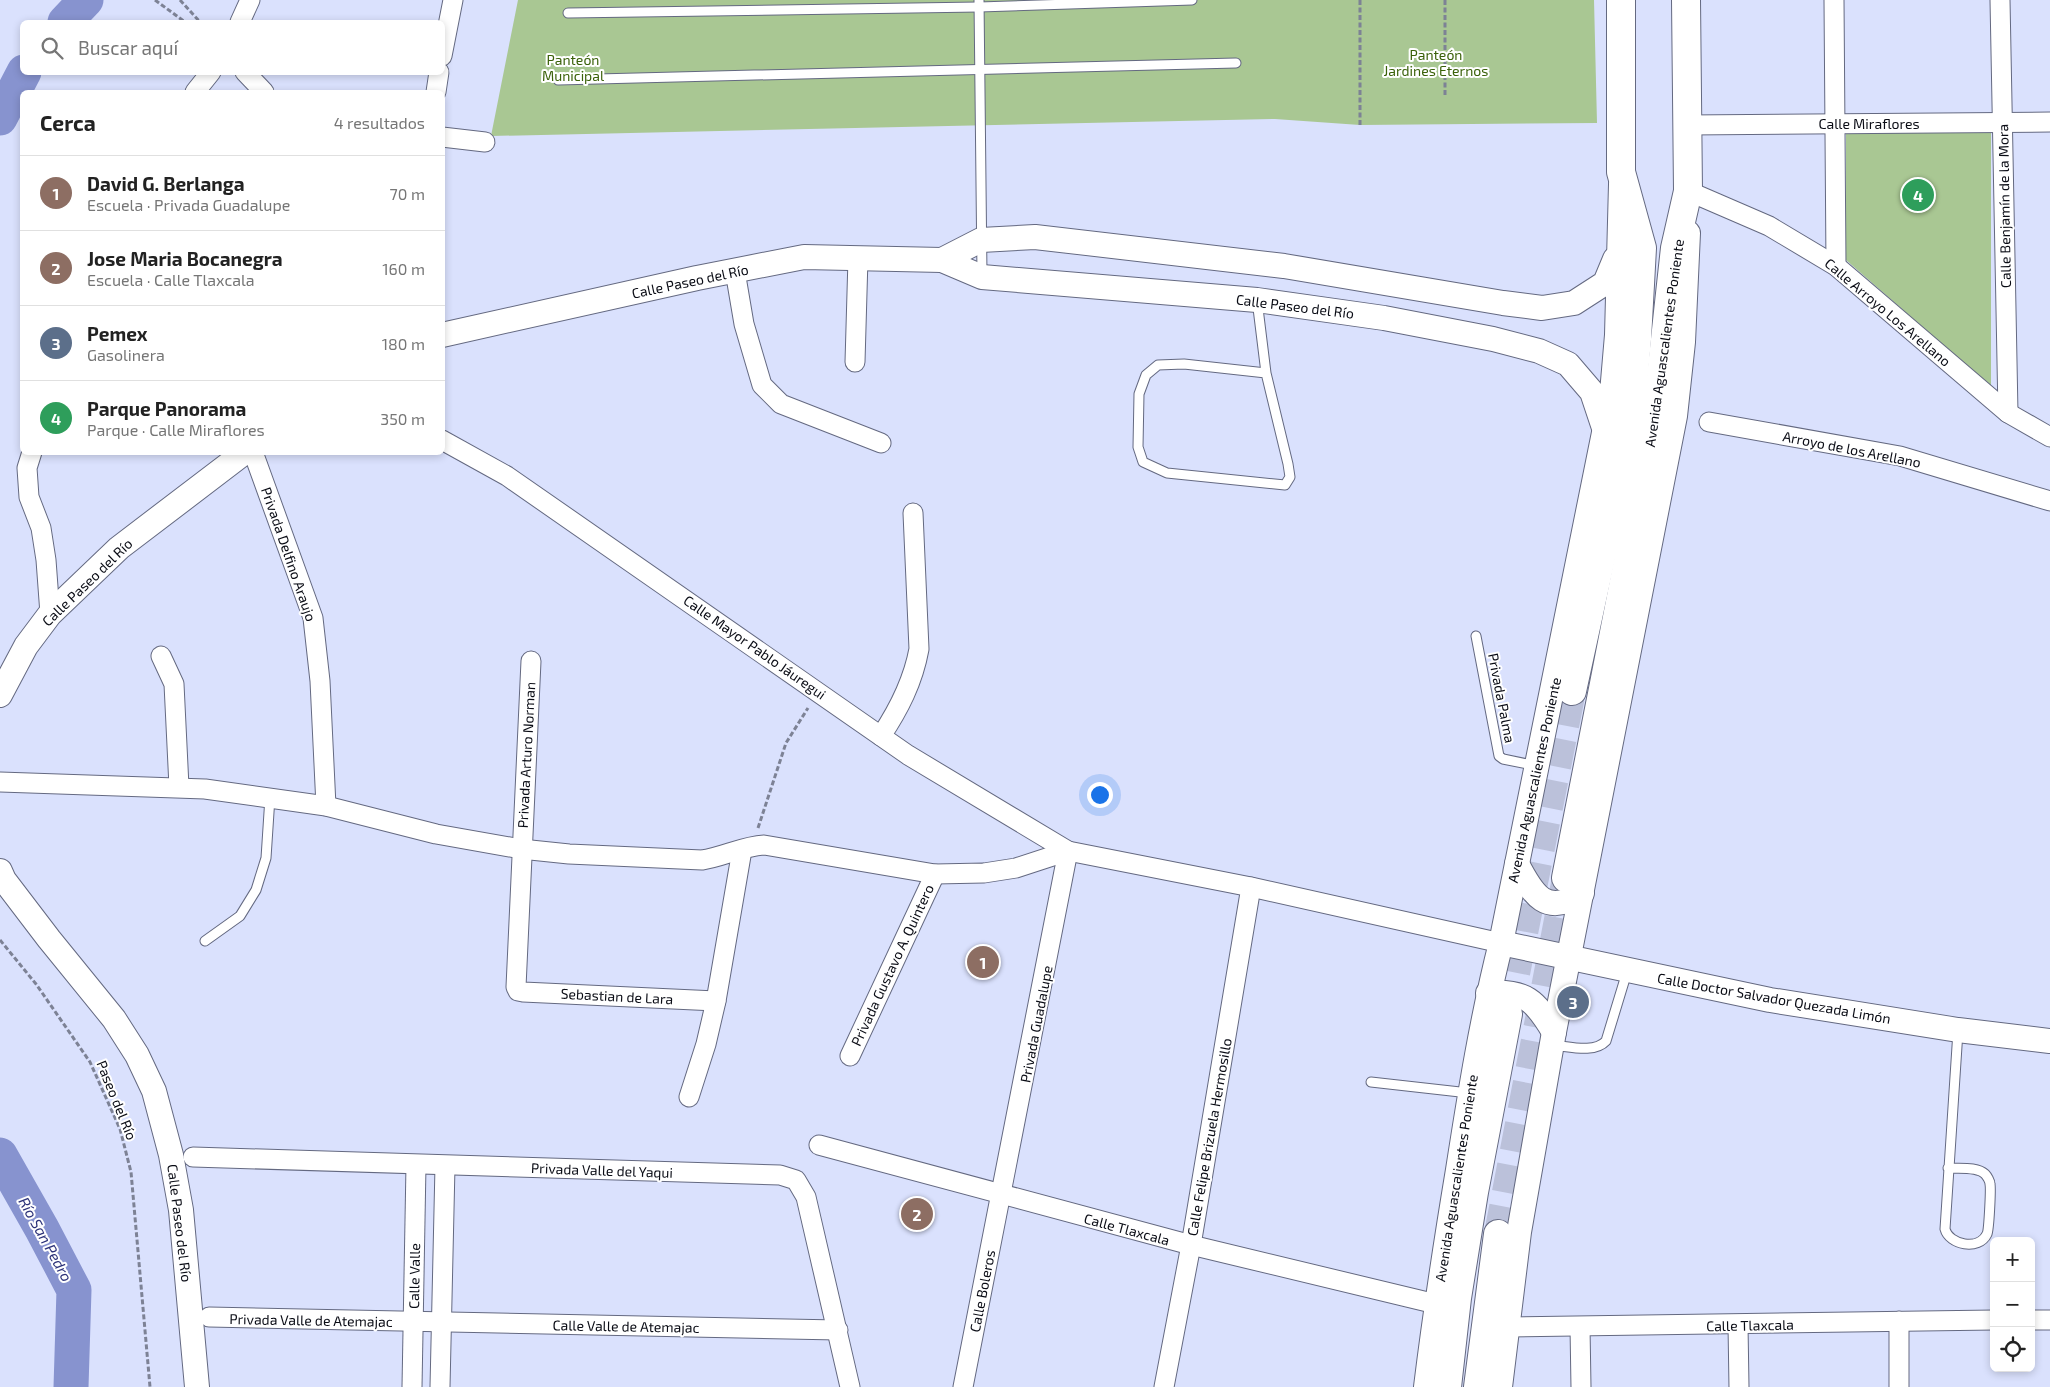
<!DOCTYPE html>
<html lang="es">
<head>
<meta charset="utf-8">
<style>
  :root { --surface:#fff; --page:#f6f6f6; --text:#222; --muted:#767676; --line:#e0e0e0; --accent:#7c3aed }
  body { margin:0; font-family:"Exo 2",sans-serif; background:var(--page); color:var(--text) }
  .controls { position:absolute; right:15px; bottom:15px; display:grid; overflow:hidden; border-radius:8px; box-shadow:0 2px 8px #0003 }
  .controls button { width:45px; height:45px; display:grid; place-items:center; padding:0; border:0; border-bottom:1px solid var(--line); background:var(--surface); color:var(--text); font:25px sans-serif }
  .you { position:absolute; left:1099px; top:794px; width:18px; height:18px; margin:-12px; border:4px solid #fff; border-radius:50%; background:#1a73e8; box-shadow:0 0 0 8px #1a73e833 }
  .badge { display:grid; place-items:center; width:32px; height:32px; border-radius:50%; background:var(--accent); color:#fff; font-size:16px; font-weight:700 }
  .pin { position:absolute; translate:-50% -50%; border:2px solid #fff; box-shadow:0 1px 5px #0006 }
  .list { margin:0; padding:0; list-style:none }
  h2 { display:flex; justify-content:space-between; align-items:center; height:65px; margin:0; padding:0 20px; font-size:21px }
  h2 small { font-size:16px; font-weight:400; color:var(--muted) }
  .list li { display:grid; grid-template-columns:32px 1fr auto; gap:15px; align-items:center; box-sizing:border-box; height:75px; padding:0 20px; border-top:1px solid var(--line) }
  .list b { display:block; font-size:19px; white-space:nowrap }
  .list p { margin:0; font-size:16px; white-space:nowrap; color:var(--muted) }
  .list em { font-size:16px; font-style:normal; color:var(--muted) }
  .icon { flex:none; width:28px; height:28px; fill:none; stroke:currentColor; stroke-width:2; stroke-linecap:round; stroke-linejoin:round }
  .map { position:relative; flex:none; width:2050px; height:1387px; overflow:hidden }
  .search { position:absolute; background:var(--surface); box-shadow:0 2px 8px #0003; left:20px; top:20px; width:425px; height:55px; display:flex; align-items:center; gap:12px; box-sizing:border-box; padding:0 18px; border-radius:8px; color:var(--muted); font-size:19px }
  .panel { position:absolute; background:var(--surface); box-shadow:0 2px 8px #0003; left:20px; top:90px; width:425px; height:365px; border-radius:8px }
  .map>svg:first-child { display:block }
  .green { fill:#a9c793 }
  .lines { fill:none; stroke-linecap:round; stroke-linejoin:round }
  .river { stroke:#8793cf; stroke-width:35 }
  .primary-tunnel { stroke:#bbc1da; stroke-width:28; stroke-dasharray:28 14; stroke-linecap:butt }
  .service-casing { stroke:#646981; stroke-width:11 }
  .minor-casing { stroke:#646981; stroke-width:21 }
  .tertiary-casing { stroke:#646981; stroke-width:26 }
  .primary-casing { stroke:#646981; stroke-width:30 }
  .path { stroke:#7d8295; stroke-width:3; stroke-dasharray:5 2.5; stroke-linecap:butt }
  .service { stroke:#fff; stroke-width:9 }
  .minor { stroke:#fff; stroke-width:19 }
  .tertiary { stroke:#fff; stroke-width:24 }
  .primary { stroke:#fff; stroke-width:28 }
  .labels { text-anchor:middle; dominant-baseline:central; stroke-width:4; stroke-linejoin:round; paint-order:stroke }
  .park-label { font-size:14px; fill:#3a6109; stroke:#fff }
  .street-label { font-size:14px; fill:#0a0c15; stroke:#fff }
  .water-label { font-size:15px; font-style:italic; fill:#2c3279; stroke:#fff }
</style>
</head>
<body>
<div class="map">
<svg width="2050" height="1387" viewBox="0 0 2050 1387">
  <rect width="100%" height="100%" fill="#dae1fd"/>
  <g class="green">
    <path d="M518,0H1594L1597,123L1360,125L1275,119L491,136Z"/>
    <path d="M1846,128L1991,130V387L1846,260Z"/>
  </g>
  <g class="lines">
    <g class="river">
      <path d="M65,22L86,0"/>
      <path d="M0,118L24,72"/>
      <path d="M0,1155L42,1229L74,1290L71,1387"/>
    </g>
    <g class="primary-tunnel">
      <path d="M1508,1014L1572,691"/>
      <path d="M1498,1234L1566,878"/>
    </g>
    <g class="service-casing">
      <g id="service">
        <path d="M979,0L982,275"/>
        <path d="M568,13L979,7L1192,0"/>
        <path d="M558,80L1236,63"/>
        <path d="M1257,300L1266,373L1288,464L1290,477L1285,485L1167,473L1143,462L1138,447L1139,394L1146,375L1158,365L1184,364L1266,373"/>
        <path d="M1476,636L1499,756L1503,759L1537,766"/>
        <path d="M205,941L240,916L256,890L266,858L270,797"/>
        <path d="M1552,1045C1568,1046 1594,1054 1606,1041L1627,972"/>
        <path d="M1371,1082L1469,1093"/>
        <path d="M1948,1168C1958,1169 1977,1166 1985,1174C1987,1176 1990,1181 1990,1184C1991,1189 1989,1230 1987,1234C1979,1251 1949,1245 1945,1229L1958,1031"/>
      </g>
    </g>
    <g class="minor-casing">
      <g id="minor">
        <path d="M1834,0L1836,266"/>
        <path d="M2000,0L2008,413"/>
        <path d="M240,22L250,0"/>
        <path d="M442,56L453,0"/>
        <path d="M245,72L264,92"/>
        <path d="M195,92L211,72"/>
        <path d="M436,92L439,72"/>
        <path d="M1688,125L2050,122"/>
        <path d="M442,137L485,142"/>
        <path d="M1688,191L1769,226L1836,266L2008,413L2050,437"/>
        <path d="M735,271L744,324L762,385L781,404L881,443"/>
        <path d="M855,362L858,258"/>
        <path d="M1709,422L1900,456L2050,501"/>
        <path d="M442,440L507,476L908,755L1068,851L963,1387"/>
        <path d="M32,452L27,468L29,497L41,528L46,560L50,614"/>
        <path d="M253,452L313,618L320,681L326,806"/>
        <path d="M161,656L174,684L179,787"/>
        <path d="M531,661L516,987L518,991L523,992L716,1001"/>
        <path d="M881,736C899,709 913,682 919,649L913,513"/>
        <path d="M0,782L205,789L326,806L436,834L521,849L569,854L702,860C723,857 743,846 764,845L935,874L984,873L1016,868L1068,851L1251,887L1501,943"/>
        <path d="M850,1056L935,874"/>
        <path d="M689,1097L706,1044L716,1001L742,850"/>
        <path d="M819,1145L1191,1245L1436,1304"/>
        <path d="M193,1157L780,1175L796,1180L806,1197L850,1387"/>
        <path d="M209,1317L838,1330"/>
        <path d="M2031,1320H2050"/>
        <path d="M1899,1321V1387"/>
        <path d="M1738,1325L1739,1387"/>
        <path d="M1506,1327L1994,1320"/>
        <path d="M1580,1327L1581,1387"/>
        <path d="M412,1387L416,1165"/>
        <path d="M440,1387L445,1166"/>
        <path d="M1164,1387L1191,1245L1251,887"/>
      </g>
    </g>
    <g class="tertiary-casing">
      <g id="tertiary">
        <path d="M942,260L981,240L1035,237L1284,266L1503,303L1542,308L1574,303L1605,283L1615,259"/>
        <path d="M442,335L697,278L804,257L942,260L982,277L1257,300L1384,318L1493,339L1539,351L1568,364L1592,392L1604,428"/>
        <path d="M0,695L26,646L50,614L119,548L245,452"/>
        <path d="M1517,864C1533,895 1546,917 1582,893"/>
        <path d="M0,871L4,880L49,939L114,1019L137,1055L154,1091L171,1155L181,1210L197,1387"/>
        <path d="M1501,943L1770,1000L1958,1030L2050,1041"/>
        <path d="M1488,993C1526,991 1535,1000 1554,1032"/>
        <path d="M1426,1387C1435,1314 1446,1242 1458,1170C1470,1093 1482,1018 1501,943L1612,393L1617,335L1621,184"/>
        <path d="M1500,1387L1519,1232L1554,1032L1675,416L1683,342L1688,233"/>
      </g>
    </g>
    <g class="primary-casing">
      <g id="primary">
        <path d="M1572,691L1626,443L1631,408L1637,339L1642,248L1621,172V0"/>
        <path d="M1566,878L1657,413L1675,248L1688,191L1686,0"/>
        <path d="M1447,1387L1457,1298L1474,1192L1508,1014"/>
        <path d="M1478,1387L1498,1234"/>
      </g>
    </g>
    <g class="path">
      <path d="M155,0L185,22"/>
      <path d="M180,0L200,22"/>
      <path d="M1360,0V125"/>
      <path d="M1445,0V96"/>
      <path d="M758,828L786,743L808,708"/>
      <path d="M0,940L36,984L90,1062L120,1129L131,1172L150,1387"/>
    </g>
    <use href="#service" class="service"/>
    <use href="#minor" class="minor"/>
    <use href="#tertiary" class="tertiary"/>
    <use href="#primary" class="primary"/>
  </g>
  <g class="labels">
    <g class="park-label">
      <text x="1436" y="54">Panteón<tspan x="1436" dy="16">Jardines Eternos</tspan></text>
      <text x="573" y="59">Panteón<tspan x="573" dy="16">Municipal</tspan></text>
    </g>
    <g class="street-label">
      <text x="1869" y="123">Calle Miraflores</text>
      <text transform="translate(2004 206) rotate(-91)">Calle Benjamín de la Mora</text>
      <text transform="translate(690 281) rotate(-12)">Calle Paseo del Río</text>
      <text transform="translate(1295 306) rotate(7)">Calle Paseo del Río</text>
      <text transform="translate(1888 312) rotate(40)">Calle Arroyo Los Arellano</text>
      <text transform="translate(1664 343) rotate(-82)">Avenida Aguascalientes Poniente</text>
      <text transform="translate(1852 449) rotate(11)">Arroyo de los Arellano</text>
      <text transform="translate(289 554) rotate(71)">Privada Delfino Araujo</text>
      <text transform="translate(87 582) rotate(-44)">Calle Paseo del Río</text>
      <text transform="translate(755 647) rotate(35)">Calle Mayor Pablo Jáuregui</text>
      <text transform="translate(1502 698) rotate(79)">Privada Palma</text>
      <text transform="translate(526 755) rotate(-87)">Privada Arturo Norman</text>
      <text transform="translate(1534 780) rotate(-78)">Avenida Aguascalientes Poniente</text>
      <text transform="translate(892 965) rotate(-65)">Privada Gustavo A. Quintero</text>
      <text transform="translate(617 996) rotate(3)">Sebastian de Lara</text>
      <text transform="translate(1774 998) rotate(10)">Calle Doctor Salvador Quezada Limón</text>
      <text transform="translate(1036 1024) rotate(-79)">Privada Guadalupe</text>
      <text transform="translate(117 1100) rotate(68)">Paseo del Río</text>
      <text transform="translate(1209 1137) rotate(-80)">Calle Felipe Brizuela Hermosillo</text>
      <text transform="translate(602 1170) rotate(2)">Privada Valle del Yaqui</text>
      <text transform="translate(1456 1178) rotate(-81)">Avenida Aguascalientes Poniente</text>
      <text transform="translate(180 1223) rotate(83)">Calle Paseo del Río</text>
      <text transform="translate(1127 1229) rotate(15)">Calle Tlaxcala</text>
      <text transform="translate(414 1276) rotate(-89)">Calle Valle</text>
      <text transform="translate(982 1291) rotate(-79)">Calle Boleros</text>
      <text transform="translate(311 1320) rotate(1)">Privada Valle de Atemajac</text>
      <text transform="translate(1750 1325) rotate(-1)">Calle Tlaxcala</text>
      <text transform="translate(626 1326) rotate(1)">Calle Valle de Atemajac</text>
    </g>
    <g class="water-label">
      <text transform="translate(46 1239) rotate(61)">Río San Pedro</text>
    </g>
  </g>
</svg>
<div class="controls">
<button>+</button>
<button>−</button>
<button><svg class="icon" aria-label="locate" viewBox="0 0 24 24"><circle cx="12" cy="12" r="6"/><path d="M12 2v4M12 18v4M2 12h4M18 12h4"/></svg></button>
</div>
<div class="you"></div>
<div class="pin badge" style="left:983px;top:962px;background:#8d6e63">1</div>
<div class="pin badge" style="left:917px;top:1214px;background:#8d6e63">2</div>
<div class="pin badge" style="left:1573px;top:1002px;background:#5c6f8a">3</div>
<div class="pin badge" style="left:1918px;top:195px;background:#2e9e5b">4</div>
<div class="search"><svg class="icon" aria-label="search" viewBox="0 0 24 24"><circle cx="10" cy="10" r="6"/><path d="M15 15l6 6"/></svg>Buscar aquí</div>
<section class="panel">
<h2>Cerca<small>4 resultados</small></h2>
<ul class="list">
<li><span class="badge" style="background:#8d6e63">1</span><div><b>David G. Berlanga</b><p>Escuela · Privada Guadalupe</p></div><em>70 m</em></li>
<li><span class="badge" style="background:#8d6e63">2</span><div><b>Jose Maria Bocanegra</b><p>Escuela · Calle Tlaxcala</p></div><em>160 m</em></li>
<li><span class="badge" style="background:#5c6f8a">3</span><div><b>Pemex</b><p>Gasolinera</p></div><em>180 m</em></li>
<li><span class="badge" style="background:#2e9e5b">4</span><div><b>Parque Panorama</b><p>Parque · Calle Miraflores</p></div><em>350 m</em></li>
</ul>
</section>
</div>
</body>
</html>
